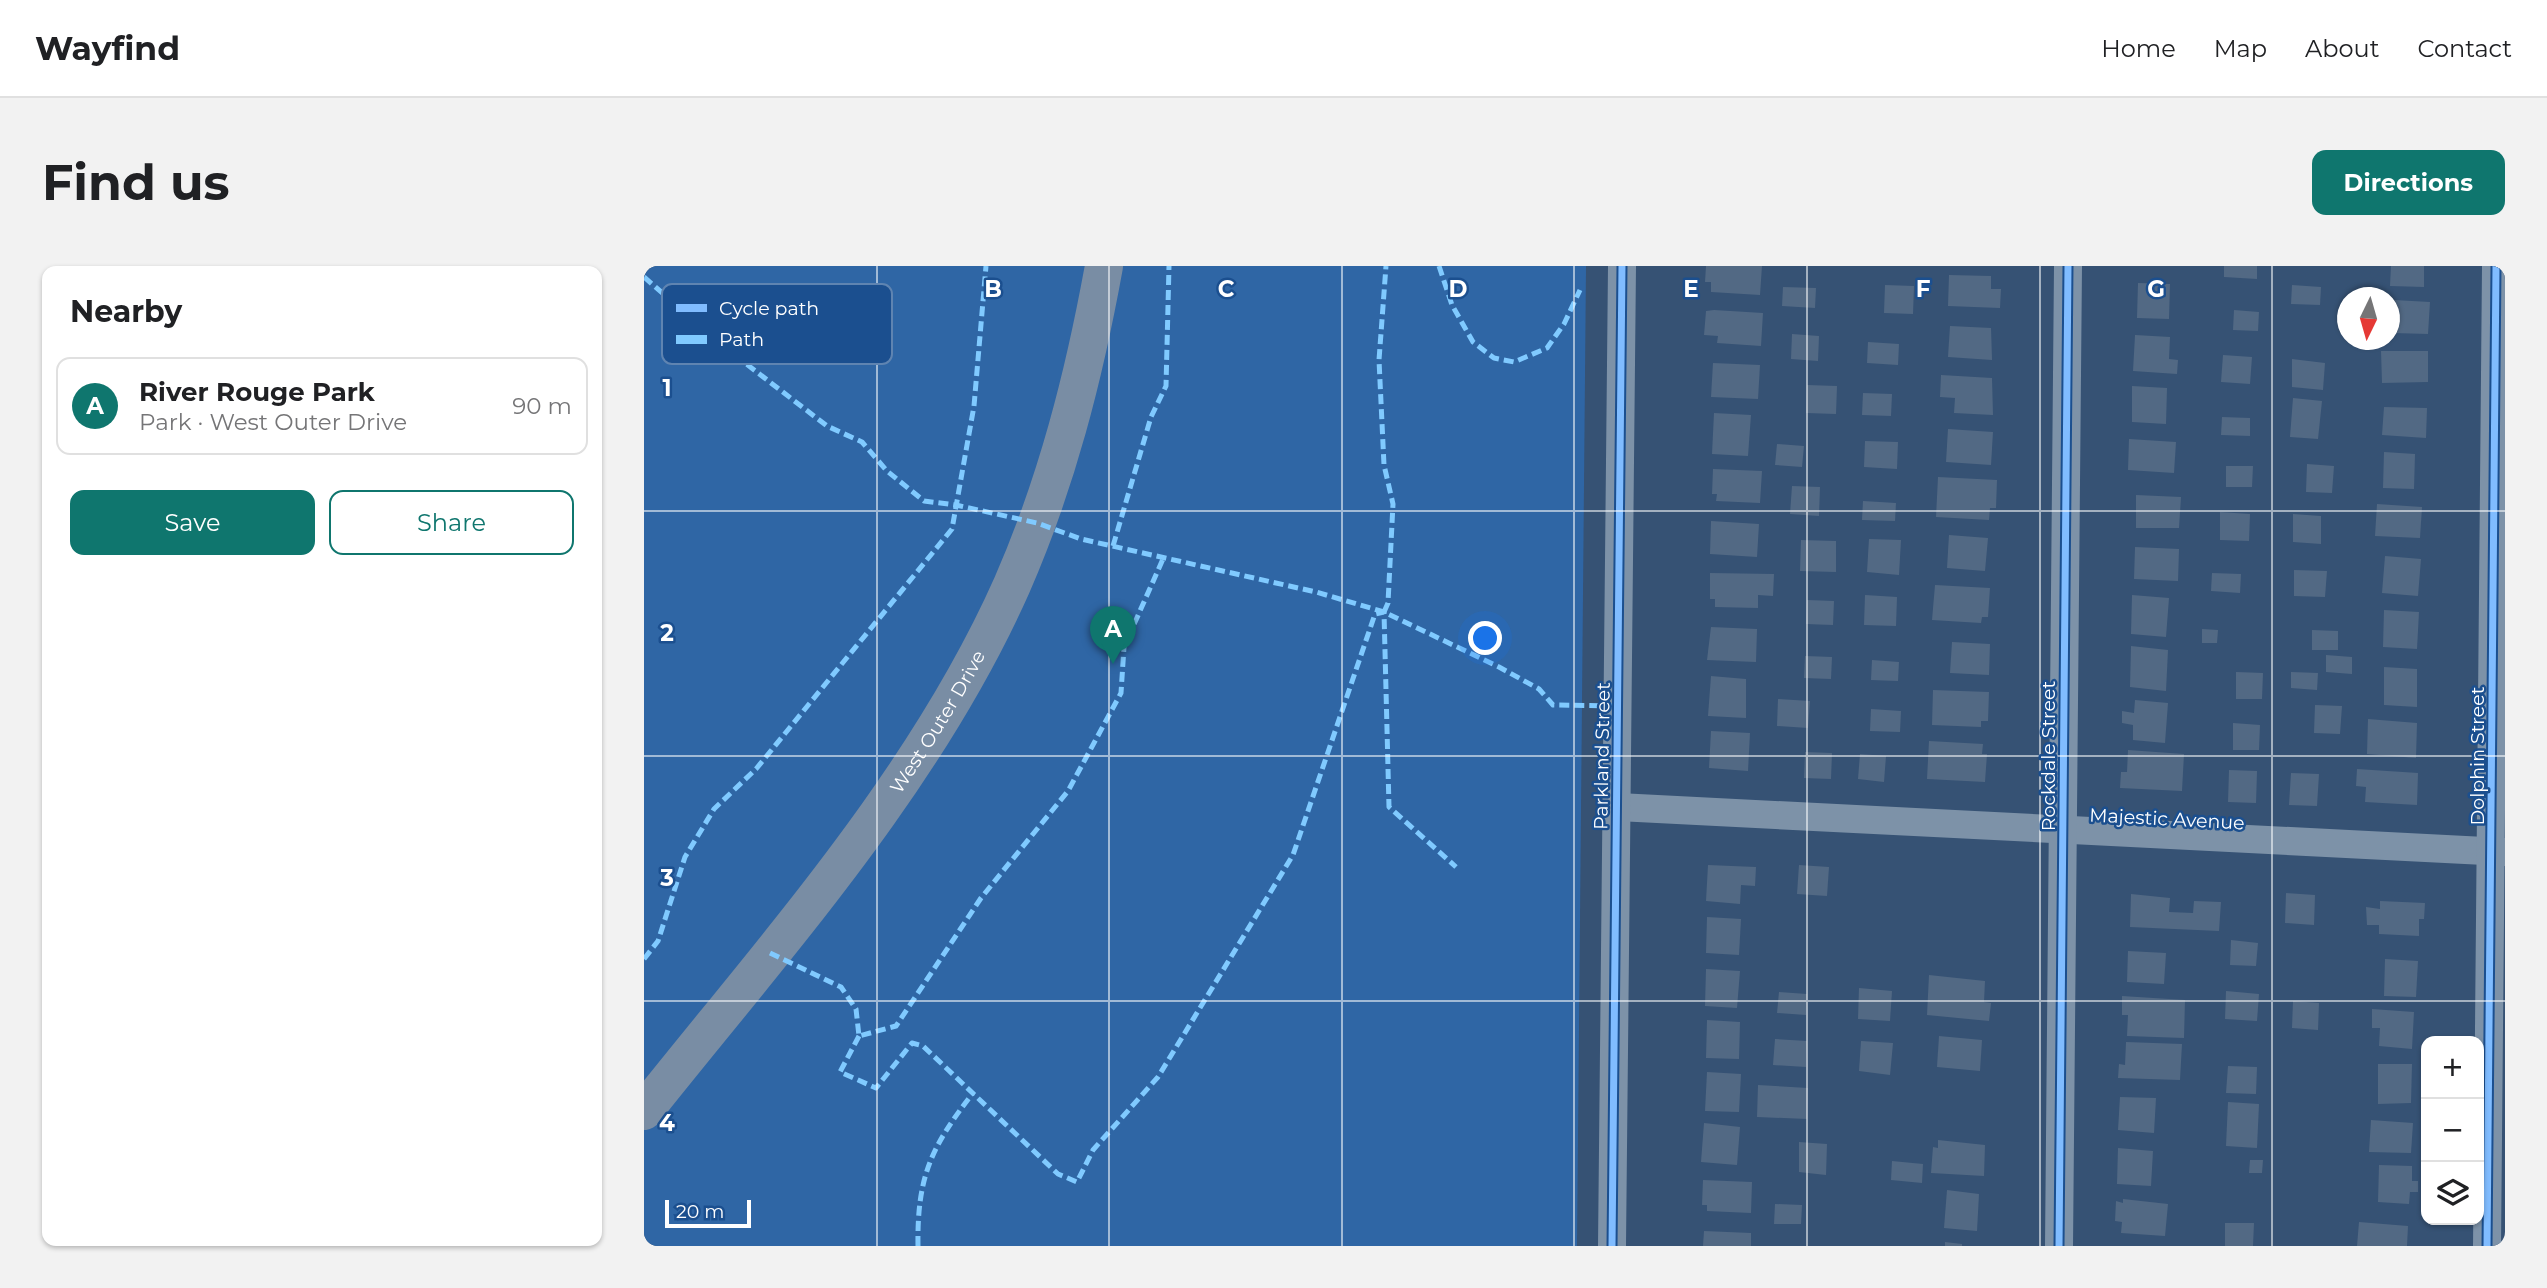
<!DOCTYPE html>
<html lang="en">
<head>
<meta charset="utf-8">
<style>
  :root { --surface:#fff; --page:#f2f2f2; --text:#202124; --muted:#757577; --line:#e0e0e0; --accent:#0f766e }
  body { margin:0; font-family:Montserrat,sans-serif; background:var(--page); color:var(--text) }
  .controls { position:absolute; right:21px; bottom:21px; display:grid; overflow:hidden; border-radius:14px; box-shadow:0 2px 5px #0004 }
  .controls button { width:63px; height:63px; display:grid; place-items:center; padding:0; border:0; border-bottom:2px solid var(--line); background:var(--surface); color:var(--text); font:35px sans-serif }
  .compass { position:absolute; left:1693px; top:21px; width:63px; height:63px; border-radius:50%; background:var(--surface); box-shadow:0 2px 5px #0004; rotate:185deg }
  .scale { position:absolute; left:21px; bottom:18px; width:86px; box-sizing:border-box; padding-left:7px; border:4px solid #fff; border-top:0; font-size:19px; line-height:24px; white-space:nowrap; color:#fff; -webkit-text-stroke:5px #1b4f8f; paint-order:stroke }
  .you { position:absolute; left:842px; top:373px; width:24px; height:24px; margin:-18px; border:5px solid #fff; border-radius:50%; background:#1a73e8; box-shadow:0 0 0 10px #1a73e833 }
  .badge { display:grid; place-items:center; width:46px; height:46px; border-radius:50%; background:var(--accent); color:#fff; font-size:23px; font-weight:700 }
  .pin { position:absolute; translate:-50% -58px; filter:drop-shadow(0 2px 4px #0008) }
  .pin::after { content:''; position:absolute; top:37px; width:24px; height:21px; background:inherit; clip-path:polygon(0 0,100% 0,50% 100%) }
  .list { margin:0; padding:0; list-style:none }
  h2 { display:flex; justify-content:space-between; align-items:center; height:91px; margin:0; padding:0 28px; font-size:30px }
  h2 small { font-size:23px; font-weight:400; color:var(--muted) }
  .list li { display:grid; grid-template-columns:46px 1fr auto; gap:21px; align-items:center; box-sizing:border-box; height:98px; margin:0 14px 14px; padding:0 14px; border:2px solid var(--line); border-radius:14px }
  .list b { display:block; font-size:26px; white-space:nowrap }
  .list p { margin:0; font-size:23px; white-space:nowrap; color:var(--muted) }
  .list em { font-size:23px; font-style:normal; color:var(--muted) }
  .actions { display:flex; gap:14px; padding:21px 28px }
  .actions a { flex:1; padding:16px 0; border:2px solid var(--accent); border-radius:14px; text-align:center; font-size:24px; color:var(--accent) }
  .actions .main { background:var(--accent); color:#fff }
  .icon { flex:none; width:38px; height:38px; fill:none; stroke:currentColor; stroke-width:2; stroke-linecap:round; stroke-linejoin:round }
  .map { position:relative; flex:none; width:1861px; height:980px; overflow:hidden; border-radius:14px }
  header { display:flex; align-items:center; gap:42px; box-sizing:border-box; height:98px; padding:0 35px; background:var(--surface); border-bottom:2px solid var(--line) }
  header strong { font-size:33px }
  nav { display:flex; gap:38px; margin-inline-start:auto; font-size:24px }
  .intro { display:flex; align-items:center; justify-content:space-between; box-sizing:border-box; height:168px; padding:0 42px }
  h1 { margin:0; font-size:49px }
  .button { padding:18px 32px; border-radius:14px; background:var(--accent); color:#fff; font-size:24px; font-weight:700 }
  main { display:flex; gap:42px; padding:0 42px }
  aside { flex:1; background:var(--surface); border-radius:14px; box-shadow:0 2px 5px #0004 }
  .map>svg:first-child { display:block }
  .green { fill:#2f66a5 }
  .building { fill:#526984 }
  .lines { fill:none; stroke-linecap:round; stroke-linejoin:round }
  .minor { stroke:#7d92a8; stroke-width:28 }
  .secondary { stroke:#798da4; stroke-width:38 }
  .quiet { stroke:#80caff; stroke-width:5; stroke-dasharray:10 5; stroke-linecap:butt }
  .cycleway-casing { stroke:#1b4f8f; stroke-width:11 }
  .cycleway { stroke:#80bcff; stroke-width:7 }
  .grid { fill:none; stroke:#fff; stroke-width:2; stroke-opacity:0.55 }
  .labels { text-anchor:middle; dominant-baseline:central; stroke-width:5; stroke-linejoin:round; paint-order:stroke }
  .street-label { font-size:19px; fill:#fff; stroke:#1b4f8f }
  .key { fill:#1b4f8f; stroke:#5f84b1; stroke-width:2 }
  .key-label { font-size:19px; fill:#fff }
  .grid-label { font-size:23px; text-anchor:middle; font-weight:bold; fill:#fff; stroke:#1b4f8f; stroke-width:5; stroke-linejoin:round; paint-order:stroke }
</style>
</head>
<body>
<header>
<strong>Wayfind</strong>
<nav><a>Home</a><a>Map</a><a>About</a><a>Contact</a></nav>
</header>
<div class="intro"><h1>Find us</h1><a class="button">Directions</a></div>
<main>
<aside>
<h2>Nearby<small></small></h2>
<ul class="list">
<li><span class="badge">A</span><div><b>River Rouge Park</b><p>Park · West Outer Drive</p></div><em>90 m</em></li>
</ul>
<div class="actions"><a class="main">Save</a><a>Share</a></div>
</aside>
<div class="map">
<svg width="1861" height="980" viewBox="0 0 1861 980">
  <rect width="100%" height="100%" fill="#365274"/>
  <path class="green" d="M0,0H942L933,980H0Z"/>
  <g class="building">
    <path d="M1062,0H1118L1116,29L1067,26V16H1061Z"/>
    <path d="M1580,0H1613V13L1580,11Z"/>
    <path d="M1747,0H1780V21L1746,20Z"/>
    <path d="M1305,9L1347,10V23H1357L1356,42L1304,40Z"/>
    <path d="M1494,17L1526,18L1525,53L1493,52Z"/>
    <path d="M1241,19L1270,20L1269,48L1240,47Z"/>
    <path d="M1648,19L1677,21L1676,39L1647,38Z"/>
    <path d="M1139,21L1172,22L1171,42L1138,40Z"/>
    <path d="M1750,34L1786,36L1784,68L1749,67Z"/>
    <path d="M1070,44L1119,47L1117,80L1073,77L1074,70L1060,69L1062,45Z"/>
    <path d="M1590,44L1615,46L1614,65L1589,64Z"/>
    <path d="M1306,60L1347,62L1348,94L1304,91Z"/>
    <path d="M1148,68L1175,70L1174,95L1147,93Z"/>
    <path d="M1491,69L1526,71L1525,93L1534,94L1533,108L1489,105Z"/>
    <path d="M1224,76L1255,78L1254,99L1223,97Z"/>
    <path d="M1737,85H1784V116L1738,117Z"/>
    <path d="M1579,89L1608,91L1606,118L1577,116Z"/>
    <path d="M1648,93L1681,97L1679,124L1648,121Z"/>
    <path d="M1069,97L1116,99L1114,133L1067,131Z"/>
    <path d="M1297,109L1348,112L1349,149L1310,147L1311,132L1296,131Z"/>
    <path d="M1163,119L1193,120L1192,148L1162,147Z"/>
    <path d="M1488,120L1523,122L1522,158L1488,156Z"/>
    <path d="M1219,127L1248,128L1247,150L1218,149Z"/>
    <path d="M1649,132L1678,135L1674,173L1646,171Z"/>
    <path d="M1740,141L1783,142L1782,172L1738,169Z"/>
    <path d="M1070,147L1107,149L1104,190L1068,188Z"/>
    <path d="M1578,151L1606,152V170L1577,169Z"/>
    <path d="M1304,163L1349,166L1347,199L1302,196Z"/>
    <path d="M1485,173L1532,176L1530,207L1484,204Z"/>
    <path d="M1221,175L1254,176L1253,203L1220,201Z"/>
    <path d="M1133,178L1160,180L1158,201L1131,199Z"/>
    <path d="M1740,186L1771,188L1770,223L1739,222Z"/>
    <path d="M1663,198L1690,200L1688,227L1662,226Z"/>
    <path d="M1582,200H1609L1608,221H1582Z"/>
    <path d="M1069,203L1118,205L1116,237L1072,235L1073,228H1068Z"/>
    <path d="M1294,211L1353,214L1352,242H1346L1345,254L1292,251Z"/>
    <path d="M1148,220L1176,221L1175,250L1146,248Z"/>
    <path d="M1492,229L1537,231L1535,262H1492Z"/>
    <path d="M1219,235L1252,237L1251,255L1218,254Z"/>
    <path d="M1733,238L1778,241L1776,272L1731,270Z"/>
    <path d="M1576,246L1606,248L1605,275L1576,274Z"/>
    <path d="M1649,248L1677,250V278L1649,276Z"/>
    <path d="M1067,255L1115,258L1113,291L1066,288Z"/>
    <path d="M1305,269L1344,272L1341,305L1303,302Z"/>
    <path d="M1225,273L1257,274L1255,309L1223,306Z"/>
    <path d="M1157,274L1192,275V306L1156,305Z"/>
    <path d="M1491,281L1535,283L1534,315L1490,313Z"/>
    <path d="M1741,290L1777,293L1774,330L1738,327Z"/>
    <path d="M1650,304L1683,305L1681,331L1650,330Z"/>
    <path d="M1066,307L1130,308L1129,330L1114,329V342L1071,341V333H1066Z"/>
    <path d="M1568,307L1597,308L1596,327L1567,325Z"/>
    <path d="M1291,319L1346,322L1344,351H1338L1337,357L1288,354Z"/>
    <path d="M1221,329L1253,331L1252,360L1220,359Z"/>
    <path d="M1488,329L1525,332L1522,371L1487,368Z"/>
    <path d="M1163,334L1190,335L1189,359L1162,358Z"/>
    <path d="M1740,344L1775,346L1773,383L1739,381Z"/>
    <path d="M1067,361L1113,363L1112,396L1063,394Z"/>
    <path d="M1558,363L1574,364L1573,377H1558Z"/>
    <path d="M1668,364L1694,365V384H1668Z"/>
    <path d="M1308,376L1346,378L1345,409L1306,407Z"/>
    <path d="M1487,380L1524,384L1522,425L1486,421Z"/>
    <path d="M1682,389L1708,391V408L1682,406Z"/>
    <path d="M1161,390L1188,391L1187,413L1160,412Z"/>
    <path d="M1228,394L1255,396L1254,415L1227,414Z"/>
    <path d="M1740,401L1773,403V441L1740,439Z"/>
    <path d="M1592,406L1619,407L1618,433H1592Z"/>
    <path d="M1647,406L1674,407L1673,424L1647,422Z"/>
    <path d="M1067,410L1102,413V452L1064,450Z"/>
    <path d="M1289,424L1345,426L1344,455H1337V461L1288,459Z"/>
    <path d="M1134,433L1166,435L1164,462L1133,460Z"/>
    <path d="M1491,434L1524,437L1521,477L1489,474V459L1478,457V445L1490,447Z"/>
    <path d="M1671,439L1698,440L1696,468L1670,467Z"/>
    <path d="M1227,443L1257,445L1256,466L1226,465Z"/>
    <path d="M1724,453L1773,457L1772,492L1723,488Z"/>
    <path d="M1589,457L1616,459L1615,484H1589Z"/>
    <path d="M1067,465L1106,467L1104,505L1065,502Z"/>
    <path d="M1285,475L1339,478L1338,488H1343L1341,516L1283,513Z"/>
    <path d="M1484,484L1540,488L1538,525L1476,522L1477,506H1483Z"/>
    <path d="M1161,486L1188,487L1187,513L1160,512Z"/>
    <path d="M1216,488L1242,490L1240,516L1214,513Z"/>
    <path d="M1713,503L1774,507L1773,539L1721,536L1722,521L1712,520Z"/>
    <path d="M1585,504L1613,505L1612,537L1584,536Z"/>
    <path d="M1647,507L1675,508L1673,540L1645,539Z"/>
    <path d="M1064,599L1112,601L1111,620L1097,619L1096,638L1062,635Z"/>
    <path d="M1155,599L1185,601L1183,630L1153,628Z"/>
    <path d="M1642,627L1671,629L1670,659L1641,657Z"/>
    <path d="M1487,628L1526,632L1525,646L1549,647L1550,635L1577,636L1575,665L1486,661Z"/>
    <path d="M1736,635L1781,637L1780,653H1775V670L1735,668V659H1723L1722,641L1736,643Z"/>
    <path d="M1063,651L1097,653L1095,689L1062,687Z"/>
    <path d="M1587,674L1614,677L1612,700L1586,699Z"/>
    <path d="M1484,685L1522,687L1520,718L1483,716Z"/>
    <path d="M1741,693L1774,695L1772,731L1740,730Z"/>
    <path d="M1062,703L1096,705L1093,742L1061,740Z"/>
    <path d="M1285,709L1341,715L1340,736L1347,737L1345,755L1283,749Z"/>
    <path d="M1215,722L1248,725L1246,755L1214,753Z"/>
    <path d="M1582,725L1615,728L1613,755L1581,753Z"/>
    <path d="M1135,726L1163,728L1162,749L1133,747Z"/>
    <path d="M1478,730L1541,734L1540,772L1483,770L1484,749H1478Z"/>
    <path d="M1649,735L1675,737L1674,764L1648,762Z"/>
    <path d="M1728,743L1770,746L1768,783L1735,780L1736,762H1728Z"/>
    <path d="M1063,754L1096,756L1095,793L1062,792Z"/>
    <path d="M1295,770L1338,774L1336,805L1293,801Z"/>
    <path d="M1131,773L1163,775L1162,801L1129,799Z"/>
    <path d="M1217,775L1249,777L1246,809L1215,805Z"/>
    <path d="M1482,776L1538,778L1536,814L1474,812L1475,798L1481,799Z"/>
    <path d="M1734,798H1768L1767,837L1734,838Z"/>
    <path d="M1584,800L1613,801L1612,828L1582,827Z"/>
    <path d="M1063,806L1097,808L1095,846L1061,845Z"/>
    <path d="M1114,819L1164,822L1163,853L1113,851Z"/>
    <path d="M1476,831L1512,832L1510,867L1474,864Z"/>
    <path d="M1584,836L1615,838L1613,882L1582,880Z"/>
    <path d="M1727,854L1769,857L1767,887L1725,886Z"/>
    <path d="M1060,857L1096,861L1093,899L1057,896Z"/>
    <path d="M1294,874L1341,879L1340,910L1287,907L1289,881L1294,882Z"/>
    <path d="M1155,876L1183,878L1182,909L1155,906Z"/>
    <path d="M1474,882L1509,885L1507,920L1473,918Z"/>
    <path d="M1606,894H1619L1618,907H1605Z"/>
    <path d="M1248,895L1279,898L1278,917L1247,914Z"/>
    <path d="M1735,899L1768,900V915H1774V926H1766L1765,938L1734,936Z"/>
    <path d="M1059,914L1108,916L1107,947L1063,945V939H1058Z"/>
    <path d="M1303,924L1335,928L1333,965L1300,962Z"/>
    <path d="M1479,933L1524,938L1521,970L1477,967L1478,956L1471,955L1472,935L1479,937Z"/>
    <path d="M1131,938L1158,939L1157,958H1130Z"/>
    <path d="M1715,956L1764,960L1763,980H1713Z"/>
    <path d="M1581,957H1610L1609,980H1581Z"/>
    <path d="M1060,965L1107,967V980H1059Z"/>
    <path d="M1301,976L1318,978V980H1301Z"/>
  </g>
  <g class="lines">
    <g class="minor">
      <path d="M974,541L1861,586"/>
      <path d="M968,980L978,0"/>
      <path d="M1415,980L1424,0"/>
      <path d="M1843,980L1852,0"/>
    </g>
    <path class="secondary" id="s1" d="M0,845C132,679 281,515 368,319C413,216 440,110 460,0"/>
    <g class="quiet">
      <path d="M795,0L808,39L829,76L850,92L870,96L903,82L920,58L936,24"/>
      <path d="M0,11L79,80L183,160L218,176L243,205L280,235L312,239L393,257L437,273L672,326L740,346L855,401L895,423L909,439L974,440"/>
      <path d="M469,280L507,151L522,120L525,0"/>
      <path d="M740,346L744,337L749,238L740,199L735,94L742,0"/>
      <path d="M126,687L197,721L212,743L215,770L252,760L337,632L424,525L477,427L480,381L519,293"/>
      <path d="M0,693L14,675L41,591L70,543L112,503L308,263L330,140L342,0"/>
      <path d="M215,770L196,806L232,822L268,777L279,780L414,908L433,916L449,884L514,811L649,589L731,348L740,346L745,541L812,601"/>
      <path d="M274,980C273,911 287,881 329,827"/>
    </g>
    <g class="cycleway-casing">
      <g id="cycleway">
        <path d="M968,980L978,0"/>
        <path d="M1415,980L1424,0"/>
        <path d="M1843,980L1852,0"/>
      </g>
    </g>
    <use href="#cycleway" class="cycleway"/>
  </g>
  <path class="grid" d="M233,0V980M465,0V980M698,0V980M930,0V980M1163,0V980M1396,0V980M1628,0V980M0,245H1861M0,490H1861M0,735H1861"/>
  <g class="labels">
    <g class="street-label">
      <text stroke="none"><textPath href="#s1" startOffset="488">West Outer Drive</textPath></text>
      <text transform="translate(958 490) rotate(-89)">Parkland Street</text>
      <text transform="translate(1404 490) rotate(-90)">Rockdale Street</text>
      <text transform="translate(1833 490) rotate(-90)">Dolphin Street</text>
      <text transform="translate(1523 553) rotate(3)">Majestic Avenue</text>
    </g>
  </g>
  <rect x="18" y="18" width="230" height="80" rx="10" class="key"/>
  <rect x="32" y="38" width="31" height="8" fill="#80bcff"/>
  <rect x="32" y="69" width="31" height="9" fill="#80caff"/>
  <g class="key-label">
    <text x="75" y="49">Cycle path</text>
    <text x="75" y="80">Path</text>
  </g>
  <g class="grid-label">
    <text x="349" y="31">B</text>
    <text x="582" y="31">C</text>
    <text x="814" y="31">D</text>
    <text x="1047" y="31">E</text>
    <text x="1279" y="31">F</text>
    <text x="1512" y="31">G</text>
    <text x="23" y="130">1</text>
    <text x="23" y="375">2</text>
    <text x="23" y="620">3</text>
    <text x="23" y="865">4</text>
  </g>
</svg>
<div class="controls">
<button>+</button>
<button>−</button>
<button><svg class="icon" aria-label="layers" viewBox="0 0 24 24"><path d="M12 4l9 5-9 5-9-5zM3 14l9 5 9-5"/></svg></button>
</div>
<svg class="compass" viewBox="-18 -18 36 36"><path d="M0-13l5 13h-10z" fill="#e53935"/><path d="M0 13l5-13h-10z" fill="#757577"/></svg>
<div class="scale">20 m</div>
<div class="you"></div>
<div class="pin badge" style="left:469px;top:398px">A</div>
</div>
</main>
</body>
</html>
